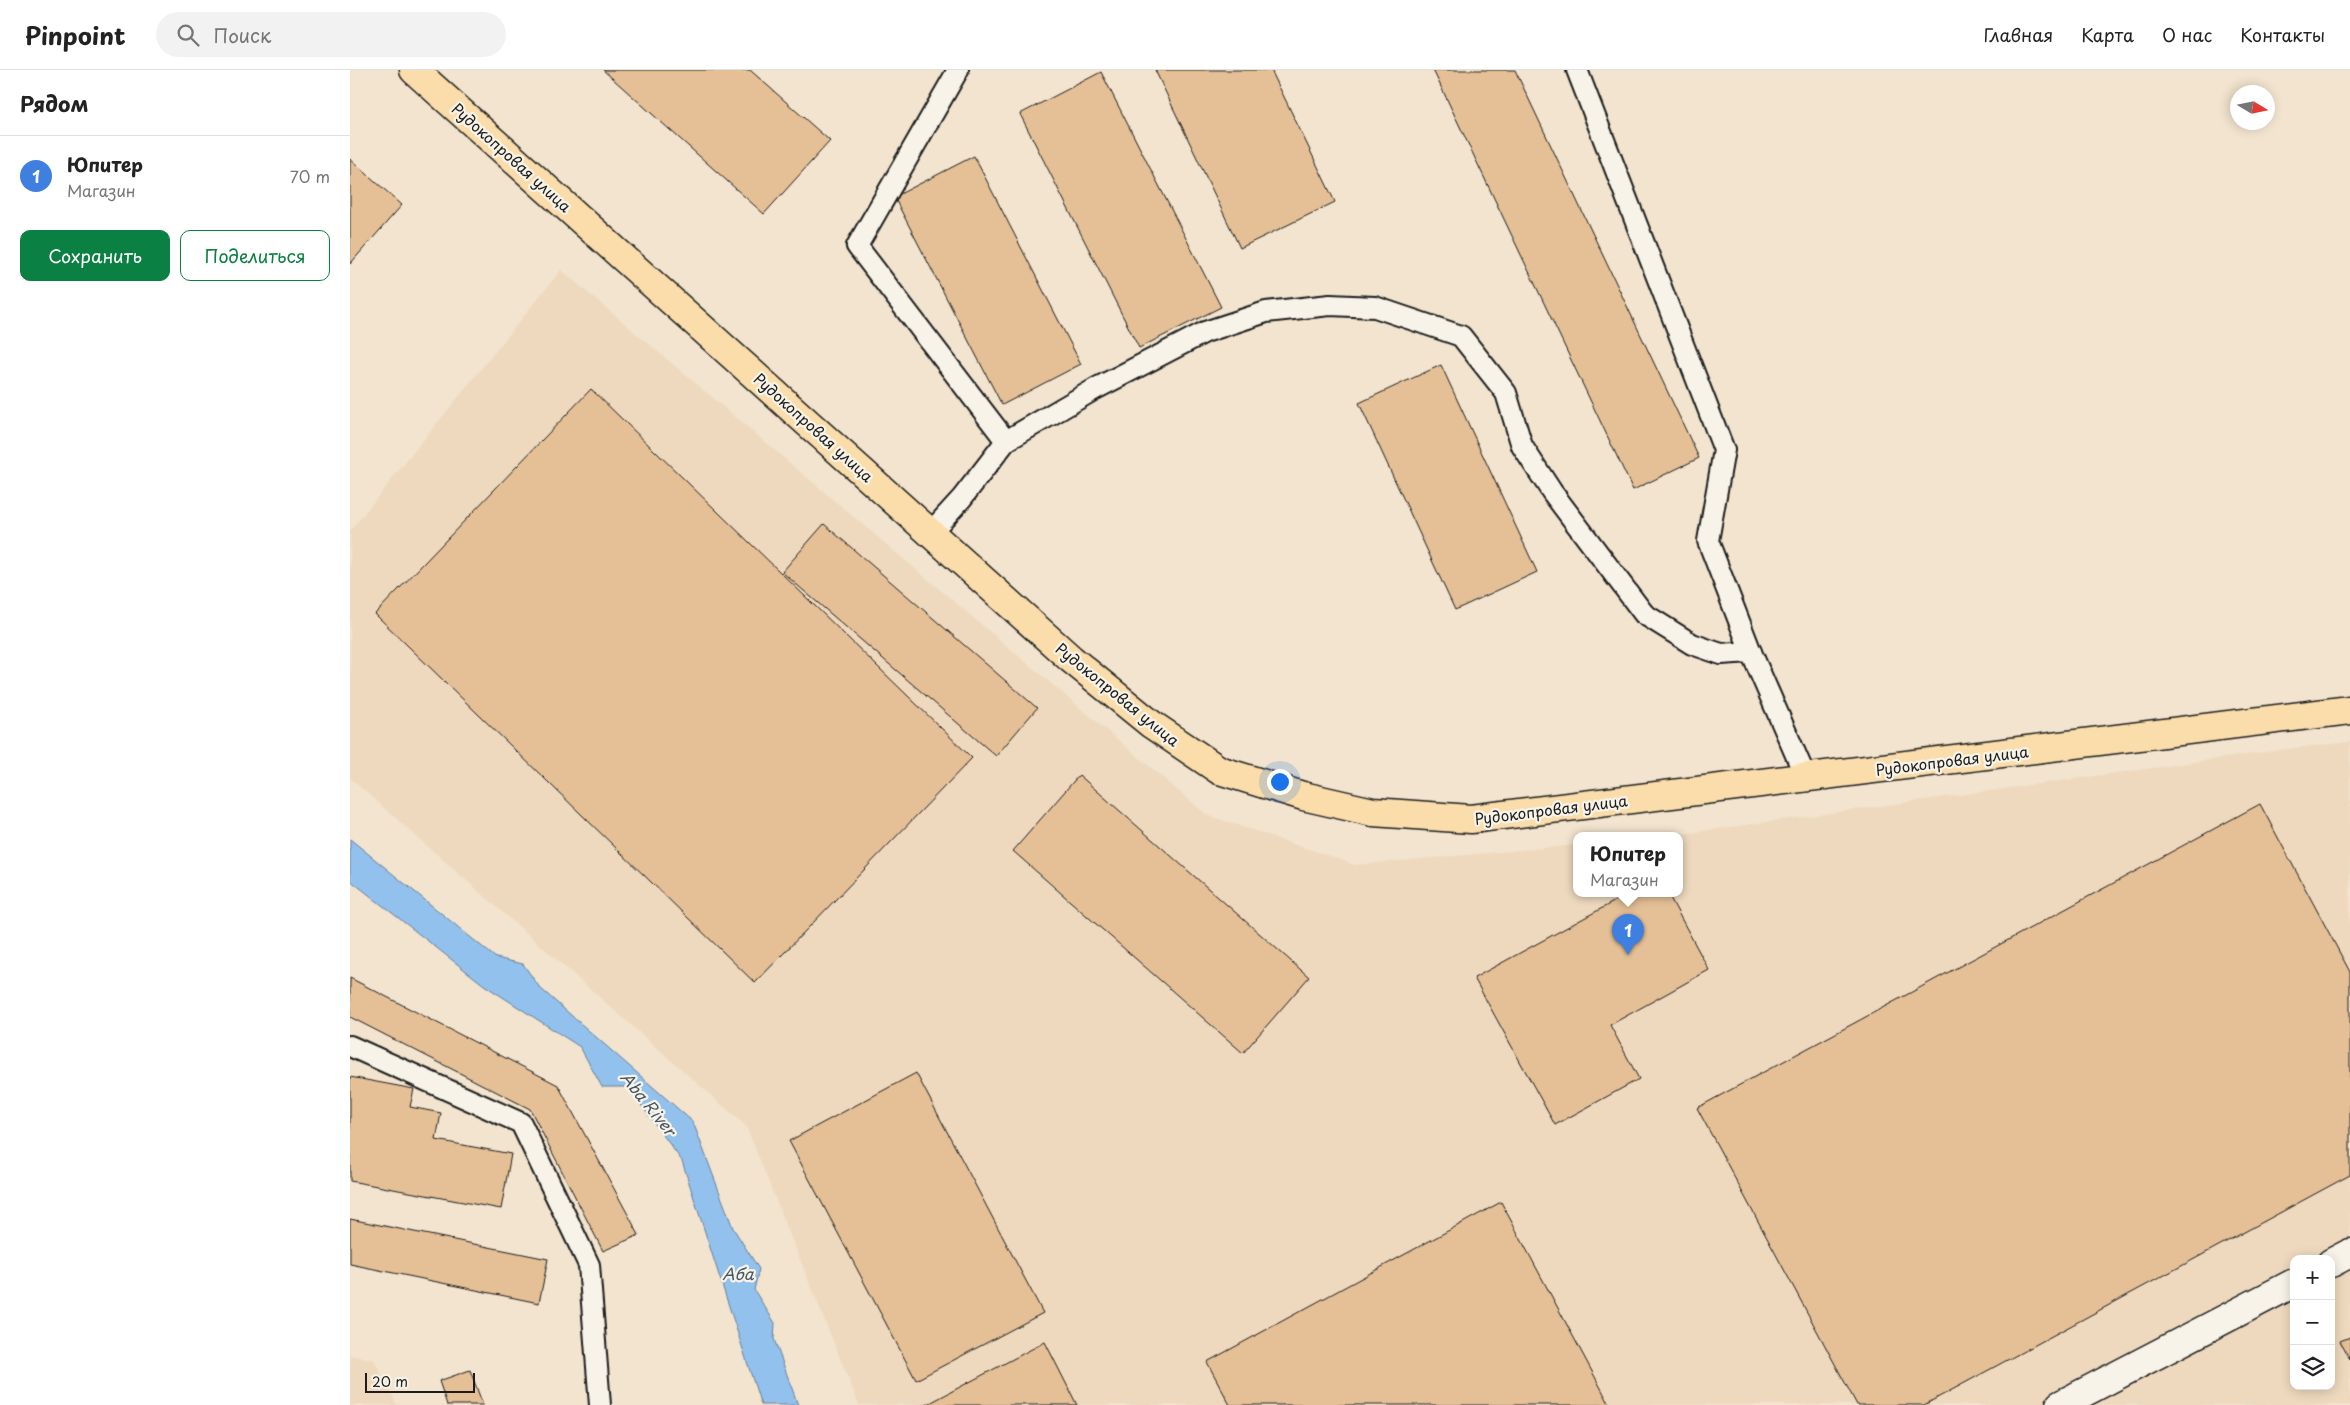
<!DOCTYPE html>
<html lang="ru">
<head>
<meta charset="utf-8">
<style>
  :root { --surface:#fff; --page:#f2f2f2; --text:#222; --muted:#767676; --line:#e0e0e0; --accent:#0b8043 }
  body { margin:0; font-family:"Playpen Sans",sans-serif; background:var(--page); color:var(--text) }
  .controls { position:absolute; right:15px; bottom:15px; display:grid; overflow:hidden; border-radius:10px; box-shadow:0 2px 12px #0003 }
  .controls button { width:45px; height:45px; display:grid; place-items:center; padding:0; border:0; border-bottom:1px solid var(--line); background:var(--surface); color:var(--text); font:25px sans-serif }
  .compass { position:absolute; left:1880px; top:15px; width:45px; height:45px; border-radius:50%; background:var(--surface); box-shadow:0 2px 12px #0003; rotate:100deg }
  .scale { position:absolute; left:15px; bottom:12px; width:110px; box-sizing:border-box; padding-left:5px; border:2px solid #1c1c1c; border-top:0; font-size:14px; line-height:18px; white-space:nowrap; color:#1c1c1c; -webkit-text-stroke:4px #f7f3e8; paint-order:stroke }
  .you { position:absolute; left:929px; top:711px; width:18px; height:18px; margin:-12px; border:4px solid #fff; border-radius:50%; background:#1a73e8; box-shadow:0 0 0 8px #1a73e833 }
  .badge { display:grid; place-items:center; width:32px; height:32px; border-radius:50%; background:var(--accent); color:#fff; font-size:16px; font-weight:700 }
  .pin { position:absolute; translate:-50% -41px; filter:drop-shadow(0 1px 2px #0008) }
  .pin::after { content:''; position:absolute; top:26px; width:18px; height:15px; background:inherit; clip-path:polygon(0 0,100% 0,50% 100%) }
  .popup { position:absolute; left:1223px; top:762px; width:110px; height:65px; box-sizing:border-box; display:grid; place-content:center; border-radius:10px; background:var(--surface); filter:drop-shadow(0 1px 4px #0005); font-size:16px; white-space:nowrap; color:var(--muted) }
  .popup b { font-size:19px; color:var(--text) }
  .popup::after { content:''; position:absolute; left:50%; top:100%; margin-left:-10px; border:10px solid transparent; border-top-color:var(--surface) }
  .list { margin:0; padding:0; list-style:none }
  h2 { display:flex; justify-content:space-between; align-items:center; height:65px; margin:0; padding:0 20px; font-size:21px }
  h2 small { font-size:16px; font-weight:400; color:var(--muted) }
  .list li { display:grid; grid-template-columns:32px 1fr auto; gap:15px; align-items:center; box-sizing:border-box; height:80px; padding:0 20px; border-top:1px solid var(--line) }
  .list b { display:block; font-size:19px; white-space:nowrap }
  .list p { margin:0; font-size:16px; white-space:nowrap; color:var(--muted) }
  .list em { font-size:16px; font-style:normal; color:var(--muted) }
  .actions { display:flex; gap:10px; padding:15px 20px }
  .actions a { flex:1; padding:11px 0; border:1px solid var(--accent); border-radius:10px; text-align:center; font-size:18px; color:var(--accent) }
  .actions .main { background:var(--accent); color:#fff }
  .icon { flex:none; width:28px; height:28px; fill:none; stroke:currentColor; stroke-width:2; stroke-linecap:round; stroke-linejoin:round }
  .map { position:relative; flex:none; width:2000px; height:1335px; overflow:hidden }
  header { display:flex; align-items:center; gap:30px; box-sizing:border-box; height:70px; padding:0 25px; background:var(--surface); border-bottom:1px solid var(--line) }
  header strong { font-size:24px }
  nav { display:flex; gap:28px; margin-inline-start:auto; font-size:18px }
  .search { width:350px; height:45px; background:var(--page); display:flex; align-items:center; gap:12px; box-sizing:border-box; padding:0 18px; border-radius:28px; color:var(--muted); font-size:19px }
  main { display:flex }
  aside { flex:1; background:var(--surface) }
  .map>svg:first-child { display:block }
  .built { fill:#eed9be; fill-rule:evenodd }
  .water { fill:#93c1ed; stroke:#637f99 }
  .building { fill:#e5c096; stroke:#1c1c1c }
  .lines { fill:none; stroke-linecap:round; stroke-linejoin:round }
  .lane-casing { stroke:#1c1c1c; stroke-width:24 }
  .street-casing { stroke:#1c1c1c; stroke-width:31 }
  .primary-casing { stroke:#1c1c1c; stroke-width:31 }
  .lane { stroke:#f7f3e8; stroke-width:20 }
  .street { stroke:#f7f3e8; stroke-width:28 }
  .primary { stroke:#faddab; stroke-width:28 }
  .labels { text-anchor:middle; dominant-baseline:central; stroke-width:4.5; stroke-linejoin:round; paint-order:stroke }
  .street-label { font-size:15px; fill:#1c1c1c; stroke:#f7f3e8 }
  .water-label { font-size:16px; font-style:italic; fill:#465665; stroke:#f7f3e8 }
</style>
</head>
<body>
<header>
<strong>Pinpoint</strong>
<div class="search"><svg class="icon" aria-label="search" viewBox="0 0 24 24"><circle cx="10" cy="10" r="6"/><path d="M15 15l6 6"/></svg>Поиск</div>
<nav><a>Главная</a><a>Карта</a><a>О нас</a><a>Контакты</a></nav>
</header>
<main>
<aside>
<h2>Рядом<small></small></h2>
<ul class="list">
<li><span class="badge" style="background:#3f7fe0">1</span><div><b>Юпитер</b><p>Магазин</p></div><em>70 m</em></li>
</ul>
<div class="actions"><a class="main">Сохранить</a><a>Поделиться</a></div>
</aside>
<div class="map">
<svg width="2000" height="1335" viewBox="0 0 2000 1335">
  <rect width="100%" height="100%" fill="#f2e4cf"/>
  <filter id="ink" filterUnits="userSpaceOnUse"><feTurbulence type="fractalNoise" baseFrequency=".02" numOctaves="2"/><feDisplacementMap in="SourceGraphic" scale="10" xChannelSelector="R" yChannelSelector="G"/><feConvolveMatrix kernelMatrix="1 2 1 2 8 2 1 2 1" color-interpolation-filters="sRGB"/></filter>
  <g filter="url(#ink)">
    <g class="built">
      <path d="M211,200L857,745L1006,795L1227,775V824H1329V766H1317L1938,679L2000,672V1335H509L396,1056L0,708V461ZM1944,1189H1981V1316H1944Z"/>
      <path d="M0,1285L24,1290L47,1335H0Z"/>
    </g>
    <path class="water" d="M0,769L146,888L173,894L190,918L343,1052L383,1158L409,1199L404,1220L425,1253L424,1269L448,1335H411L332,1091L278,1017H252L230,977L134,915L0,810Z"/>
    <g class="building">
      <path d="M253,0H400L480,71L414,144Z"/>
      <path d="M805,0H921L985,132L890,178Z"/>
      <path d="M1083,0H1165L1349,388L1283,420Z"/>
      <path d="M751,2L871,237L789,278L670,44Z"/>
      <path d="M624,86L731,294L652,335L544,127Z"/>
      <path d="M0,89L52,135L0,194Z"/>
      <path d="M1091,295L1187,502L1105,540L1009,333Z"/>
      <path d="M241,319L622,688L405,913L25,544Z"/>
      <path d="M474,454L687,638L646,686L432,502Z"/>
      <path d="M729,705L959,907L893,983L663,781Z"/>
      <path d="M1910,734L2000,902V1105L1574,1335H1507L1347,1038Z"/>
      <path d="M1278,824H1318L1359,900L1260,955L1289,1009L1205,1055L1124,908Z"/>
      <path d="M0,908L208,1015L289,1165L253,1181L180,1039L0,947Z"/>
      <path d="M566,1003L693,1243L566,1310L439,1071Z"/>
      <path d="M0,1007L64,1019L60,1037L91,1043L86,1070L161,1084L151,1139L0,1111Z"/>
      <path d="M1151,1132L1260,1335H880L857,1292Z"/>
      <path d="M0,1149L198,1189L189,1233L0,1194Z"/>
      <path d="M2000,1267V1290L1990,1271Z"/>
      <path d="M695,1272L727,1335H576Z"/>
      <path d="M120,1300L133,1335H97L89,1311Z"/>
    </g>
    <g class="lines">
      <g class="lane-casing">
        <g id="lane">
          <path d="M1227,0L1374,380L1358,471L1401,582L1456,708"/>
          <path d="M656,371L745,319L855,262L916,242L980,235L1025,237L1111,266L1156,323L1172,376L1202,422L1294,544L1342,574L1371,584L1401,582"/>
          <path d="M581,462L612,428L656,371L507,176L608,0"/>
          <path d="M0,976L171,1053L239,1195L250,1335"/>
        </g>
      </g>
      <g class="street-casing">
        <g id="street">
          <path d="M1981,1193L2000,1183"/>
          <path d="M1710,1335L1944,1213"/>
        </g>
      </g>
      <g class="primary-casing">
        <path id="primary" d="M64,0L721,589L801,654L869,700L953,726L1023,742L1121,749L2000,640"/>
      </g>
      <use href="#lane" class="lane"/>
      <use href="#street" class="street"/>
      <use href="#primary" class="primary"/>
    </g>
  </g>
  <g class="labels">
    <g class="street-label">
      <text transform="translate(162 87) rotate(42)">Рудокопровая улица</text>
      <text transform="translate(464 357) rotate(42)">Рудокопровая улица</text>
      <text transform="translate(768 624) rotate(39)">Рудокопровая улица</text>
      <text transform="translate(1602 690) rotate(-7)">Рудокопровая улица</text>
      <text transform="translate(1201 739) rotate(-7)">Рудокопровая улица</text>
    </g>
    <g class="water-label">
      <text transform="translate(299 1033) rotate(51)">Aba River</text>
      <text x="388" y="1203">Аба</text>
    </g>
  </g>
</svg>
<div class="controls">
<button>+</button>
<button>−</button>
<button><svg class="icon" aria-label="layers" viewBox="0 0 24 24"><path d="M12 4l9 5-9 5-9-5zM3 14l9 5 9-5"/></svg></button>
</div>
<svg class="compass" viewBox="-18 -18 36 36"><path d="M0-13l5 13h-10z" fill="#e53935"/><path d="M0 13l5-13h-10z" fill="#767676"/></svg>
<div class="scale">20 m</div>
<div class="you"></div>
<div class="pin badge" style="left:1278px;top:885px;background:#3f7fe0">1</div>
<div class="popup"><b>Юпитер</b>Магазин</div>
</div>
</main>
</body>
</html>
